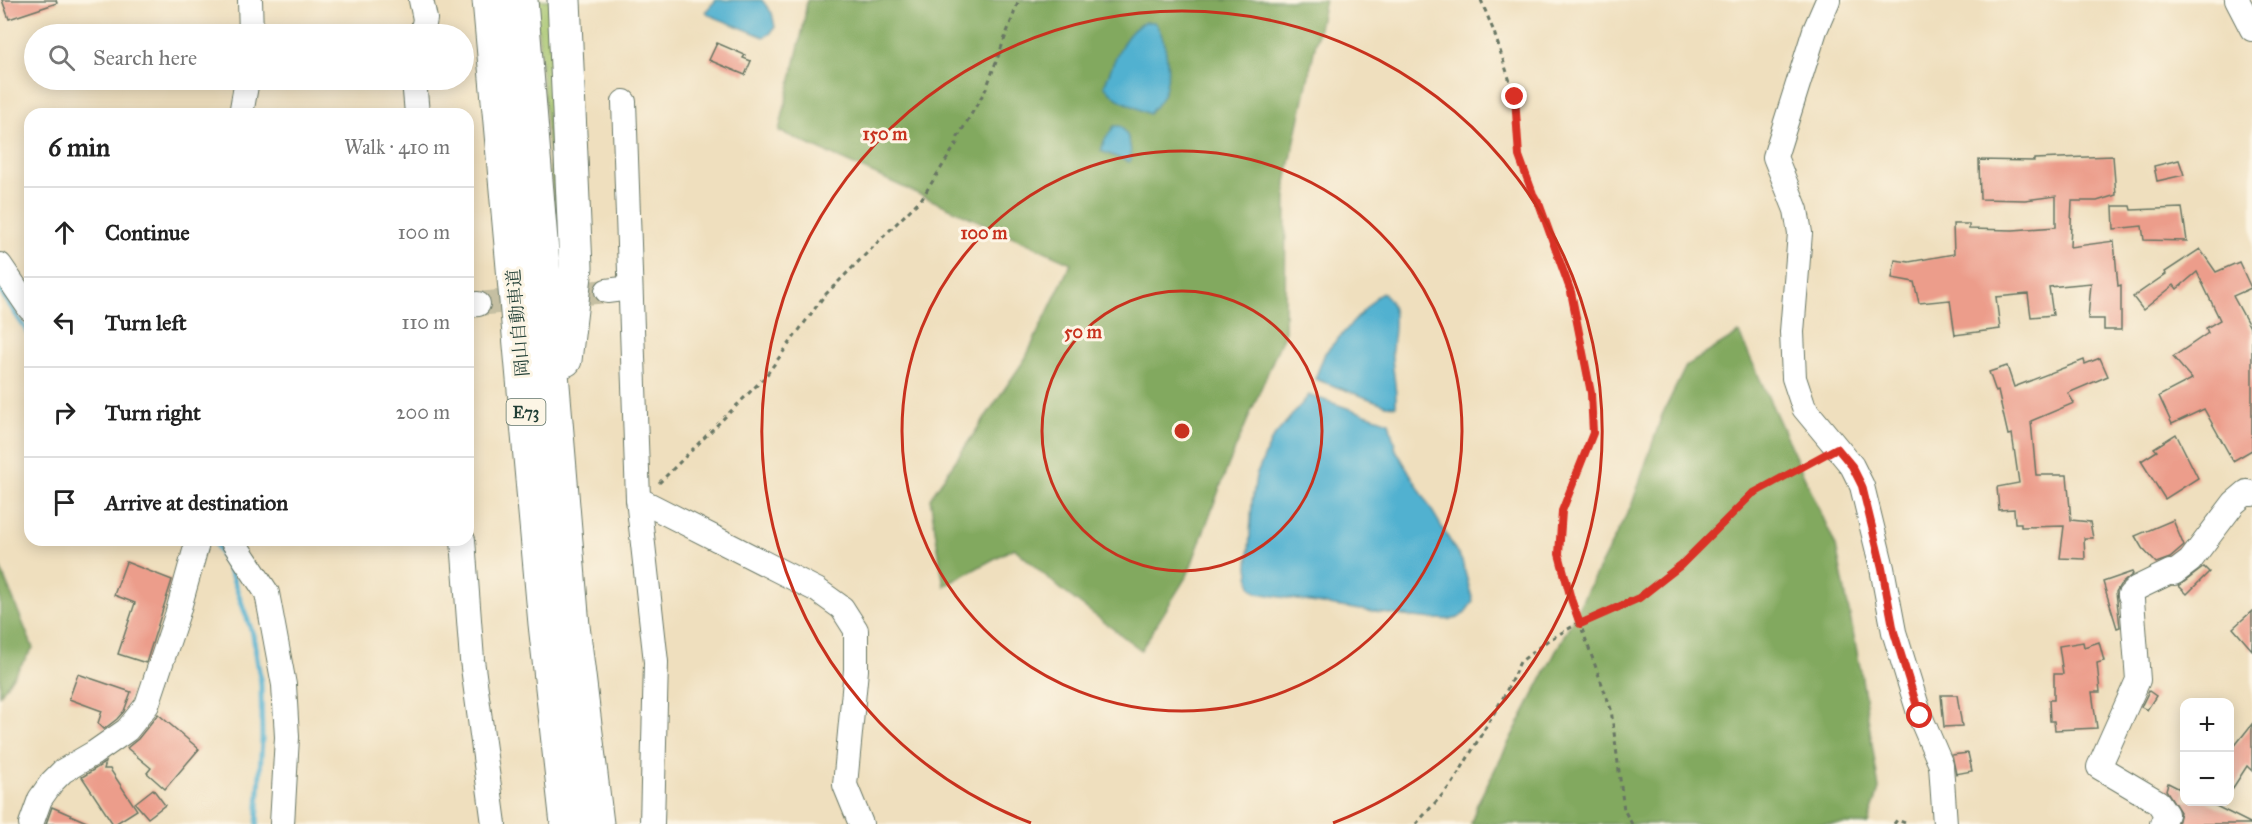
<!DOCTYPE html>
<html lang="en">
<head>
<meta charset="utf-8">
<style>
  :root { --surface:#fff; --page:#f2f2f2; --text:#222; --muted:#767676; --line:#e0e0e0 }
  body { margin:0; font-family:"IM FELL Great Primer","Noto Serif JP",serif; background:var(--page); color:var(--text) }
  .controls { position:absolute; right:18px; bottom:18px; display:grid; overflow:hidden; border-radius:12px; box-shadow:0 3px 15px #0003 }
  .controls button { width:54px; height:54px; display:grid; place-items:center; padding:0; border:0; border-bottom:2px solid var(--line); background:var(--surface); color:var(--text); font:30px sans-serif }
  .stop { position:absolute; width:18px; height:18px; margin:-14px; border:4px solid #d93025; border-radius:50%; background:#fff }
  .stop.end { background:#d93025; border-color:#fff; box-shadow:0 2px 6px #0008 }
  .list { margin:0; padding:0; list-style:none }
  h2 { display:flex; justify-content:space-between; align-items:center; height:78px; margin:0; padding:0 24px; font-size:26px }
  h2 small { font-size:20px; font-weight:400; color:var(--muted) }
  .list li { display:grid; grid-template-columns:39px 1fr auto; gap:18px; align-items:center; box-sizing:border-box; height:90px; padding:0 24px; border-top:2px solid var(--line) }
  .list b { display:block; font-size:22px; white-space:nowrap }
  .list em { font-size:20px; font-style:normal; color:var(--muted) }
  .icon { flex:none; width:33px; height:33px; fill:none; stroke:currentColor; stroke-width:2; stroke-linecap:round; stroke-linejoin:round }
  .map { position:relative; flex:none; width:2252px; height:824px; overflow:hidden }
  .search { position:absolute; background:var(--surface); box-shadow:0 3px 15px #0003; left:24px; top:24px; width:450px; height:66px; display:flex; align-items:center; gap:15px; box-sizing:border-box; padding:0 21px; border-radius:33px; color:var(--muted); font-size:22px }
  .panel { position:absolute; background:var(--surface); box-shadow:0 3px 15px #0003; left:24px; top:108px; width:450px; height:438px; border-radius:18px }
  .map>svg:first-child { display:block }
  .green { fill:#a3c36b; stroke:#618050; stroke-width:1.5 }
  .forest { fill:#82a95f; stroke:#50734a; stroke-width:1.5 }
  .water { fill:#51b1d0; stroke:#387782; stroke-width:1.5 }
  .lines { fill:none; stroke-linecap:round; stroke-linejoin:round }
  .stream { stroke:#51b1d0; stroke-width:5 }
  .building { fill:#ec9d8b }
  .minor-tunnel { stroke:#c5bfa2; stroke-width:24; stroke-dasharray:24 12; stroke-linecap:butt }
  .minor-casing { stroke:#687664; stroke-width:26 }
  .highway-casing { stroke:#687664; stroke-width:35 }
  .path { stroke:#687664; stroke-width:3; stroke-dasharray:4.5 4.5; stroke-linecap:butt }
  .minor { stroke:#fff; stroke-width:24 }
  .highway { stroke:#fff; stroke-width:33 }
  .route { stroke:#d93025; stroke-width:8 }
  .ring { fill:none; stroke:#c8321e; stroke-width:3 }
  .labels { text-anchor:middle; dominant-baseline:central; stroke-width:6; stroke-linejoin:round; paint-order:stroke }
  .shield { fill:#fcf5e5; stroke:#617469; stroke-width:1.5 }
  .shield-label { font-size:16px; font-weight:bold; fill:#1f3d34 }
  .street-label { font-size:18px; fill:#1f3d34; stroke:#fcf5e5 }
  .centre { fill:#c8321e; stroke:#fcf5e5; stroke-width:3 }
  .ring-label { font-size:18px; text-anchor:middle; font-weight:bold; fill:#c8321e; stroke:#fcf5e5; stroke-width:6; stroke-linejoin:round; paint-order:stroke }
</style>
</head>
<body>
<div class="map">
<svg width="2252" height="824" viewBox="0 0 2252 824">
  <rect width="100%" height="100%" fill="#fcf5e5"/>
  <filter id="ink" filterUnits="userSpaceOnUse"><feTurbulence type="fractalNoise" baseFrequency=".0167" numOctaves="2"/><feDisplacementMap in="SourceGraphic" scale="12" xChannelSelector="R" yChannelSelector="G"/><feConvolveMatrix kernelMatrix="1 2 1 2 8 2 1 2 1" color-interpolation-filters="sRGB"/></filter>
  <filter id="wash" filterUnits="userSpaceOnUse"><feTurbulence type="fractalNoise" baseFrequency=".008" numOctaves="4" result="noise"/><feDisplacementMap in="SourceGraphic" scale="24" xChannelSelector="R" yChannelSelector="G"/><feGaussianBlur stdDeviation="1.35" result="paint"/><feColorMatrix in="noise" values="0 0 0 0 0 0 0 0 0 0 0 0 0 0 0 0 0 1.4 0 .05"/><feComposite in="paint" operator="in"/></filter>
  <g filter="url(#wash)">
    <rect width="100%" height="100%" fill="#efdfbe"/>
    <path class="green" d="M535,0H554L564,317Z"/>
    <g class="forest">
      <path d="M807,0H1325L1286,182L1285,332L1228,466L1188,574L1141,650L1063,591L1014,548L944,586L930,498L1025,359L1071,263L779,131L803,28Z"/>
      <path d="M1739,333L1836,546L1861,672L1879,789L1868,824H1471L1477,804L1632,504L1662,415L1686,366Z"/>
      <path d="M0,567L33,648L0,695Z"/>
    </g>
    <g class="water">
      <path d="M716,0H762L772,13L775,27L770,34L764,37L709,15L706,11Z"/>
      <path d="M1145,22H1154C1167,37 1172,77 1163,95C1160,102 1154,108 1149,114L1118,99L1104,86C1113,65 1122,32 1145,22Z"/>
      <path d="M1114,126H1120C1130,135 1131,147 1131,160L1129,162L1101,151L1104,141Z"/>
      <path d="M1383,293C1402,308 1391,338 1392,357C1393,374 1397,389 1396,406L1386,405L1315,379L1325,353L1377,296Z"/>
      <path d="M1309,395L1389,422L1396,450L1462,561L1473,601C1469,607 1465,615 1458,618C1442,626 1286,598 1257,593L1251,587L1248,567L1252,502L1256,476L1272,439Z"/>
    </g>
    <g class="lines">
      <g class="stream">
        <path d="M0,290L30,336"/>
        <path d="M214,540L232,576L253,635L261,683L262,739L257,824"/>
      </g>
    </g>
    <g id="blocks">
      <g class="building">
        <path d="M2,0H56L57,3L9,19Z"/>
        <path d="M717,43L745,55L743,58L751,61L745,75L709,60Z"/>
        <path d="M2113,156L2116,195L2097,201H2072L2070,247L2114,241L2118,286L2121,285V330H2104V319H2088L2091,283L2049,287L2053,315L2031,317L2028,294L1996,297L2000,329L1955,335L1950,300L1919,303L1914,282L1892,278L1895,260L1909,262L1954,254L1953,224H1969V229L2013,230L2056,227V196L2025,200L1980,199L1979,160L2034,161V159Z"/>
        <path d="M2179,160L2184,175L2157,181L2154,166Z"/>
        <path d="M2113,206H2130L2131,210L2182,208L2187,241L2144,240L2142,226L2114,229Z"/>
        <path d="M2200,249L2216,272L2239,262L2251,288L2233,296L2252,331V450L2233,461L2204,409L2172,424L2159,396L2192,379L2173,357L2208,333L2206,328L2220,320L2197,272L2177,289L2174,285L2143,310L2133,297L2166,274L2165,272Z"/>
        <path d="M2100,358L2108,376L2068,393L2074,403L2031,421L2036,475H2067L2071,520L2090,522L2093,538H2084L2085,559L2060,558L2064,526L2021,527V523H2015L2014,509L1999,510L1997,487L2019,483L2012,434L2008,435L1998,391L1996,392L1989,372L2007,366L2014,387L2084,360L2085,364Z"/>
        <path d="M2176,434L2198,478L2165,499L2141,461L2157,451L2154,448Z"/>
        <path d="M2173,520L2184,546L2170,558L2156,563L2142,548L2135,536Z"/>
        <path d="M126,562L172,580L146,663L118,654L135,603L114,595Z"/>
        <path d="M2204,567L2209,572L2187,594L2179,586Z"/>
        <path d="M2132,572L2133,574L2120,585L2116,592L2120,627L2117,628L2103,582Z"/>
        <path d="M2252,611V650L2233,628Z"/>
        <path d="M2083,642L2084,647L2099,642L2104,661L2097,663L2100,692H2092L2097,728L2055,730L2054,721H2050L2049,700H2054V674H2063L2059,646Z"/>
        <path d="M78,674L131,692L124,711L117,719L104,729L98,723L102,711L69,699Z"/>
        <path d="M2149,691L2156,696L2147,710L2141,707Z"/>
        <path d="M1941,695H1957L1962,726L1944,727Z"/>
        <path d="M158,714L199,749L165,789L147,773L151,768L127,748L138,739Z"/>
        <path d="M2252,724V771L2247,766L2229,794V753Z"/>
        <path d="M1968,753L1972,771L1956,774L1952,755Z"/>
        <path d="M106,762L104,769H110L137,810L115,824H113L82,777Z"/>
        <path d="M2168,783L2184,791V801H2206L2252,824H2177L2180,812L2166,790Z"/>
        <path d="M153,789L165,805L148,818L135,803Z"/>
        <path d="M52,807L91,824H46Z"/>
      </g>
    </g>
  </g>
  <g filter="url(#ink)">
    <use href="#blocks" fill-opacity="0" stroke="#687664" stroke-width="1.5"/>
    <g class="lines">
      <path class="minor-tunnel" d="M478,304L607,291"/>
      <g class="minor-casing">
        <g id="minor">
          <path d="M250,0L251,34"/>
          <path d="M421,0L425,19L422,34"/>
          <path d="M1828,0L1815,30L1775,157L1796,210L1800,233L1792,332L1794,378L1804,408L1852,466L1862,486L1882,568L1894,632L1920,716L1941,765L1945,824"/>
          <path d="M2237,0L2252,29"/>
          <path d="M414,80L417,114"/>
          <path d="M624,102L638,499L656,662L652,824"/>
          <path d="M241,114L247,80"/>
          <path d="M0,265L30,309"/>
          <path d="M607,291L630,288"/>
          <path d="M468,305L478,304"/>
          <path d="M638,499L817,590L842,608L856,630V670L845,785L861,824"/>
          <path d="M232,540L267,593L284,685L287,737L282,824"/>
          <path d="M463,540L472,660L494,824"/>
          <path d="M31,824L40,799L52,782L63,771L94,753L127,730L147,705L177,615L198,540"/>
          <path d="M2162,824L2166,814L2158,802L2099,767L2138,680L2132,600L2130,595L2137,588L2170,572L2174,573L2190,561L2234,503L2247,492L2252,494"/>
        </g>
      </g>
      <g class="highway-casing">
        <g id="highway">
          <path d="M489,0L545,624L567,824"/>
          <path d="M521,0L573,626L597,824"/>
          <path d="M564,0L576,267L565,360"/>
        </g>
      </g>
      <g class="path">
        <path d="M1481,0L1494,32L1515,97L1519,156L1533,194L1540,206L1571,292L1591,393L1593,433L1562,511L1559,554L1571,599L1611,709L1624,810L1632,824"/>
        <path d="M659,483L765,377L824,296L922,198L957,143L958,137L986,89L1019,0"/>
        <path d="M1416,824L1453,783L1504,696L1520,662L1547,641L1577,624L1639,598L1681,565L1752,494L1818,458"/>
        <path d="M1894,824L1897,820L1908,824"/>
      </g>
      <use href="#minor" class="minor"/>
      <use href="#highway" class="highway"/>
    </g>
  </g>
  <g class="lines" filter="url(#ink)">
    <path class="route" d="M1515,97L1519,156L1533,194L1540,206L1571,292L1591,393L1593,433L1562,511L1559,554L1571,599L1580,624L1639,598L1681,565L1752,494L1837,448L1852,466L1862,486L1882,568L1894,632L1920,716"/>
  </g>
  <g class="ring">
    <circle cx="1182" cy="431" r="140"/>
    <circle cx="1182" cy="431" r="280"/>
    <path d="M1031 823A420 420 0 1 1 1333 823"/>
  </g>
  <g class="labels">
    <rect class="shield" x="506.5" y="399" width="39" height="26" rx="4.5"/>
    <g class="shield-label">
      <text x="526" y="412">E73</text>
    </g>
    <g class="street-label">
      <text transform="translate(518 323) rotate(-95)">岡山自動車道</text>
    </g>
  </g>
  <circle cx="1182" cy="431" r="9" class="centre"/>
  <g class="ring-label">
    <text x="885" y="140">150 m</text>
    <text x="984" y="239">100 m</text>
    <text x="1083" y="338">50 m</text>
  </g>
</svg>
<div class="controls">
<button>+</button>
<button>−</button>
</div>
<div class="stop" style="left:1920px;top:716px"></div>
<div class="stop end" style="left:1515px;top:97px"></div>
<div class="search"><svg class="icon" aria-label="search" viewBox="0 0 24 24"><circle cx="10" cy="10" r="6"/><path d="M15 15l6 6"/></svg>Search here</div>
<section class="panel">
<h2>6 min<small>Walk · 410 m</small></h2>
<ul class="list">
<li><svg class="icon" aria-label="ahead" viewBox="0 0 24 24"><path d="M12 20V5M6 11l6-6 6 6"/></svg><div><b>Continue</b></div><em>100 m</em></li>
<li><svg class="icon" aria-label="left" viewBox="0 0 24 24"><path d="M17 20v-9H6M10 6l-5 5 5 5"/></svg><div><b>Turn left</b></div><em>110 m</em></li>
<li><svg class="icon" aria-label="right" viewBox="0 0 24 24"><path d="M7 20v-9h11M14 6l5 5-5 5"/></svg><div><b>Turn right</b></div><em>200 m</em></li>
<li><svg class="icon" aria-label="arrive" viewBox="0 0 24 24"><path d="M6 21V4h12l-3 4 3 4H6"/></svg><div><b>Arrive at destination</b></div></li>
</ul>
</section>
</div>
</body>
</html>
